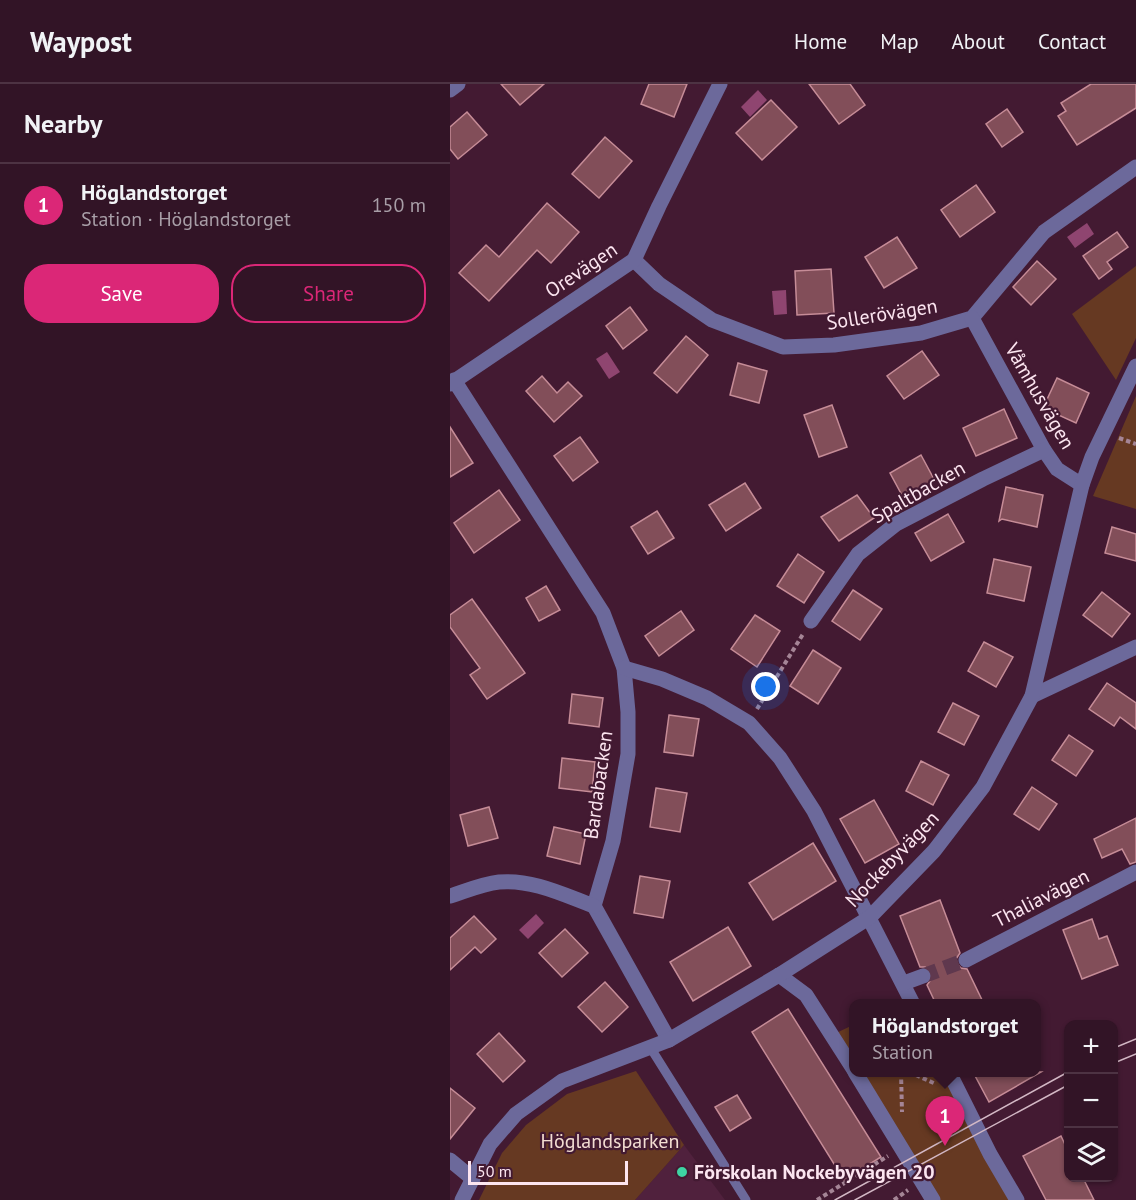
<!DOCTYPE html>
<html lang="en">
<head>
<meta charset="utf-8">
<style>
  :root { --surface:#321426; --page:#3d2132; --text:#f1f3f6; --muted:#a89ea7; --line:#4d3343; --accent:#db2777 }
  body { margin:0; font-family:"PT Sans",sans-serif; background:var(--page); color:var(--text) }
  .controls { position:absolute; right:18px; bottom:18px; display:grid; overflow:hidden; border-radius:12px; box-shadow:0 2px 4px #0004 }
  .controls button { width:54px; height:54px; display:grid; place-items:center; padding:0; border:0; border-bottom:2px solid var(--line); background:var(--surface); color:var(--text); font:30px sans-serif }
  .scale { position:absolute; left:18px; bottom:15px; width:160px; box-sizing:border-box; padding-left:6px; border:3px solid #fce5f0; border-top:0; font-size:16px; line-height:21px; white-space:nowrap; color:#fce5f0; -webkit-text-stroke:4px #431a32; paint-order:stroke }
  .you { position:absolute; left:316px; top:603px; width:21px; height:21px; margin:-15px; border:4px solid #fff; border-radius:50%; background:#1a73e8; box-shadow:0 0 0 9px #1a73e833 }
  .badge { display:grid; place-items:center; width:39px; height:39px; border-radius:50%; background:var(--accent); color:#fff; font-size:20px; font-weight:700 }
  .pin { position:absolute; translate:-50% -50px; filter:drop-shadow(0 2px 3px #0008) }
  .pin::after { content:''; position:absolute; top:32px; width:21px; height:18px; background:inherit; clip-path:polygon(0 0,100% 0,50% 100%) }
  .popup { position:absolute; left:399px; top:915px; width:192px; height:78px; box-sizing:border-box; display:grid; place-content:center; border-radius:12px; background:var(--surface); filter:drop-shadow(0 2px 4px #0005); font-size:20px; white-space:nowrap; color:var(--muted) }
  .popup b { font-size:22px; color:var(--text) }
  .popup::after { content:''; position:absolute; left:50%; top:100%; margin-left:-12px; border:12px solid transparent; border-top-color:var(--surface) }
  .list { margin:0; padding:0; list-style:none }
  h2 { display:flex; justify-content:space-between; align-items:center; height:78px; margin:0; padding:0 24px; font-size:26px }
  h2 small { font-size:20px; font-weight:400; color:var(--muted) }
  .list li { display:grid; grid-template-columns:39px 1fr auto; gap:18px; align-items:center; box-sizing:border-box; height:84px; padding:0 24px; border-top:2px solid var(--line) }
  .list b { display:block; font-size:22px; white-space:nowrap }
  .list p { margin:0; font-size:20px; white-space:nowrap; color:var(--muted) }
  .list em { font-size:20px; font-style:normal; color:var(--muted) }
  .actions { display:flex; gap:12px; padding:18px 24px }
  .actions a { flex:1; padding:14px 0; border:2px solid var(--accent); border-radius:24px; text-align:center; font-size:21px; color:var(--accent) }
  .actions .main { background:var(--accent); color:#fff }
  .icon { flex:none; width:33px; height:33px; fill:none; stroke:currentColor; stroke-width:2; stroke-linecap:round; stroke-linejoin:round }
  .map { position:relative; flex:none; width:686px; height:1116px; overflow:hidden }
  header { display:flex; align-items:center; gap:36px; box-sizing:border-box; height:84px; padding:0 30px; background:var(--surface); border-bottom:2px solid var(--line) }
  header strong { font-size:28px }
  nav { display:flex; gap:33px; margin-inline-start:auto; font-size:21px }
  main { display:flex }
  aside { flex:1; background:var(--surface) }
  .map>svg:first-child { display:block }
  .built { fill:#50213d }
  .green { fill:#663922 }
  .water { fill:#8f4570 }
  .building { fill:#824e59; stroke:#c68c97; stroke-width:1.5 }
  .lines { fill:none; stroke-linecap:round; stroke-linejoin:round }
  .street-tunnel { stroke:#5f384e; stroke-width:15; stroke-dasharray:15 8; stroke-linecap:butt }
  .path { stroke:#a58596; stroke-width:4; stroke-dasharray:4.5 3; stroke-linecap:butt }
  .lane { stroke:#6c699b; stroke-width:9 }
  .street { stroke:#6c699b; stroke-width:15 }
  .tram { stroke:#d3b8c5; stroke-width:1.5 }
  .poi-dot { fill:#3ed4a3; stroke:#431a32; stroke-width:2 }
  .labels { text-anchor:middle; dominant-baseline:central; stroke-width:4.5; stroke-linejoin:round; paint-order:stroke }
  .street-label { font-size:20px; fill:#fce5f0; stroke:#431a32 }
  .park-label { font-size:20px; fill:#f3ddd2; stroke:#431a32 }
  .poi-label { font-size:20px; font-weight:bold; fill:#fce5f0; stroke:#431a32; text-anchor:start }
</style>
</head>
<body>
<header>
<strong>Waypost</strong>
<nav><a>Home</a><a>Map</a><a>About</a><a>Contact</a></nav>
</header>
<main>
<aside>
<h2>Nearby<small></small></h2>
<ul class="list">
<li><span class="badge">1</span><div><b>Höglandstorget</b><p>Station · Höglandstorget</p></div><em>150 m</em></li>
</ul>
<div class="actions"><a class="main">Save</a><a>Share</a></div>
</aside>
<div class="map">
<svg width="686" height="1116" viewBox="0 0 686 1116">
  <rect width="100%" height="100%" fill="#431a32"/>
  <path class="built" d="M234,1061L275,1116H185Z"/>
  <g class="green">
    <path d="M686,182V254L666,296L622,230Z"/>
    <path d="M686,312V425L643,412Z"/>
    <path d="M403,941V987L382,951Z"/>
    <path d="M186,987L234,1061L185,1116H29L52,1069L76,1041L117,1010Z"/>
    <path d="M405,989H499L567,1116H484Z"/>
  </g>
  <g class="water">
    <path d="M308,6L317,16L300,33L291,23Z"/>
    <path d="M637,139L644,150L625,164L617,153Z"/>
    <path d="M336,206L337,230L324,231L322,207Z"/>
    <path d="M157,268L170,288L159,295L146,275Z"/>
    <path d="M86,830L94,839L78,855L69,846Z"/>
  </g>
  <g class="building">
    <path d="M51,0H94L70,21Z"/>
    <path d="M199,0H237L224,33L191,20Z"/>
    <path d="M359,0H400L415,21L389,40Z"/>
    <path d="M641,0H686V24L627,61L608,32L616,27L611,19Z"/>
    <path d="M321,16L347,43L312,76L286,49Z"/>
    <path d="M557,25L573,48L552,63L536,40Z"/>
    <path d="M17,28L37,51L8,75L0,65V43Z"/>
    <path d="M155,53L182,77L149,114L122,90Z"/>
    <path d="M526,101L545,128L510,153L491,126Z"/>
    <path d="M97,119L129,148L101,179L87,166L39,217L9,189L36,161L49,173Z"/>
    <path d="M667,148L678,163L657,178L662,185L649,195L633,172Z"/>
    <path d="M447,153L467,184L434,204L415,173Z"/>
    <path d="M587,177L606,195L581,221L563,203Z"/>
    <path d="M381,185L384,229L347,231L345,187Z"/>
    <path d="M180,223L197,246L173,265L156,242Z"/>
    <path d="M236,252L258,271L227,309L204,289Z"/>
    <path d="M472,267L489,291L454,315L437,292Z"/>
    <path d="M288,279L317,287L309,319L280,311Z"/>
    <path d="M92,292L107,309L118,298L132,312L104,338L76,307Z"/>
    <path d="M607,294L639,309L626,339L593,324Z"/>
    <path d="M382,321L397,363L369,373L354,331Z"/>
    <path d="M554,325L567,354L526,372L513,344Z"/>
    <path d="M0,343L23,379L0,393Z"/>
    <path d="M130,353L148,378L123,397L104,372Z"/>
    <path d="M471,371L485,397L454,415L440,389Z"/>
    <path d="M295,399L311,424L276,447L259,421Z"/>
    <path d="M556,403L593,411L587,443L552,435L549,437Z"/>
    <path d="M49,406L70,436L24,469L4,439Z"/>
    <path d="M407,411L424,434L389,457L371,433Z"/>
    <path d="M207,427L224,454L198,470L181,443Z"/>
    <path d="M498,430L514,458L481,477L465,449Z"/>
    <path d="M662,443L686,450V477L655,469Z"/>
    <path d="M348,470L374,488L354,519L327,502Z"/>
    <path d="M544,475L581,483L574,517L537,509Z"/>
    <path d="M96,502L110,526L89,537L76,514Z"/>
    <path d="M403,506L432,525L410,556L382,537Z"/>
    <path d="M652,508L680,530L662,553L633,531Z"/>
    <path d="M22,515L75,589L37,615L20,591L30,584L0,543V531Z"/>
    <path d="M231,527L244,546L209,572L195,552Z"/>
    <path d="M305,531L330,547L307,583L281,565Z"/>
    <path d="M534,558L563,573L546,603L518,587Z"/>
    <path d="M363,566L391,584L368,620L340,602Z"/>
    <path d="M657,599L686,619V645L670,633L664,642L639,625Z"/>
    <path d="M122,610L153,614L149,643L119,639Z"/>
    <path d="M503,619L529,632L514,661L488,648Z"/>
    <path d="M219,631L249,635L243,672L214,668Z"/>
    <path d="M619,651L643,667L626,692L602,676Z"/>
    <path d="M112,674L145,678L142,708L109,704Z"/>
    <path d="M471,677L499,691L483,721L456,707Z"/>
    <path d="M582,703L607,720L589,746L564,730Z"/>
    <path d="M206,704L237,709L230,748L200,743Z"/>
    <path d="M424,716L449,760L415,779L390,735Z"/>
    <path d="M39,723L48,754L18,762L10,731Z"/>
    <path d="M686,734V778L680,780L672,765L652,774L644,755Z"/>
    <path d="M104,743L136,750L130,780L97,772Z"/>
    <path d="M363,759L386,797L323,836L299,799Z"/>
    <path d="M190,792L220,797L213,834L184,829Z"/>
    <path d="M490,816L510,869L506,875L507,880L511,884L517,885L534,920H486L477,901L482,894V888L475,883H470L450,832Z"/>
    <path d="M24,832L46,855L31,869L25,863L0,886V854Z"/>
    <path d="M642,835L649,855L657,852L668,881L632,895L613,846Z"/>
    <path d="M278,843L301,882L243,917L220,878Z"/>
    <path d="M115,845L138,869L112,893L89,869Z"/>
    <path d="M155,898L178,923L152,948L128,923Z"/>
    <path d="M338,925L431,1073L394,1096L302,948Z"/>
    <path d="M49,949L75,977L53,998L27,970Z"/>
    <path d="M523,988H591L539,1018Z"/>
    <path d="M0,1004L25,1024L0,1055Z"/>
    <path d="M287,1011L301,1034L280,1047L265,1023Z"/>
    <path d="M611,1052L618,1067V1094H633L644,1116H596L573,1072Z"/>
  </g>
  <g class="lines">
    <path class="street-tunnel" d="M473,892L516,876"/>
    <g class="path">
      <path d="M669,354L686,360"/>
      <path d="M307,625L353,550"/>
      <path d="M451,988L452,1028"/>
      <path d="M459,988L486,1000"/>
      <path d="M367,1116L438,1072"/>
      <path d="M444,1116L458,1106"/>
    </g>
    <path class="lane" d="M200,963L296,1116"/>
    <g class="street">
      <path d="M0,6L8,0"/>
      <path d="M184,176L209,200L262,236L333,263L384,261L471,249L522,234L594,148L686,83"/>
      <path d="M522,234L594,366L607,385L632,401"/>
      <path d="M4,296L153,529L174,584L178,628V670L163,757L144,822L219,956"/>
      <path d="M0,300L184,176L209,122L270,0"/>
      <path d="M361,537L408,470L446,440L533,395L594,366"/>
      <path d="M174,584L212,595L257,614L299,639L330,674L364,727L463,920"/>
      <path d="M582,612L686,563"/>
      <path d="M0,812C16,807 32,800 49,798C82,795 114,811 144,822"/>
      <path d="M516,876L686,788"/>
      <path d="M329,891L356,911L404,986"/>
      <path d="M454,899L473,892"/>
      <path d="M405,988L483,1116"/>
      <path d="M499,988L540,1070L567,1116"/>
      <path d="M0,1076L23,1095"/>
      <path d="M12,1116L40,1060L66,1030L112,997L219,956L329,891L420,833L484,767L533,703L582,612L632,401L642,373L686,282"/>
    </g>
    <g class="tram">
      <path d="M664,964L686,955"/>
      <path d="M664,979L686,970"/>
      <path d="M385,1116L618,988"/>
      <path d="M405,1116L618,1001"/>
    </g>
  </g>
  <circle class="poi-dot" cx="232" cy="1088" r="6"/>
  <g class="labels">
    <g class="street-label">
      <text transform="translate(131 186) rotate(-34)">Orevägen</text>
      <text transform="translate(432 230) rotate(-9)">Sollerövägen</text>
      <text transform="translate(590 312) rotate(60)">Våmhusvägen</text>
      <text transform="translate(468 408) rotate(-30)">Spaltbacken</text>
      <text transform="translate(148 701) rotate(-82)">Bardabacken</text>
      <text transform="translate(442 775) rotate(-46)">Nockebyvägen</text>
      <text transform="translate(591 814) rotate(-27)">Thaliavägen</text>
    </g>
    <g class="park-label">
      <text x="160" y="1057">Höglandsparken</text>
    </g>
    <g class="poi-label">
      <text x="244" y="1088">Förskolan Nockebyvägen 20</text>
    </g>
  </g>
</svg>
<div class="controls">
<button>+</button>
<button>−</button>
<button><svg class="icon" aria-label="layers" viewBox="0 0 24 24"><path d="M12 4l9 5-9 5-9-5zM3 14l9 5 9-5"/></svg></button>
</div>
<div class="scale">50 m</div>
<div class="you"></div>
<div class="pin badge" style="left:495px;top:1062px">1</div>
<div class="popup"><b>Höglandstorget</b>Station</div>
</div>
</main>
</body>
</html>
